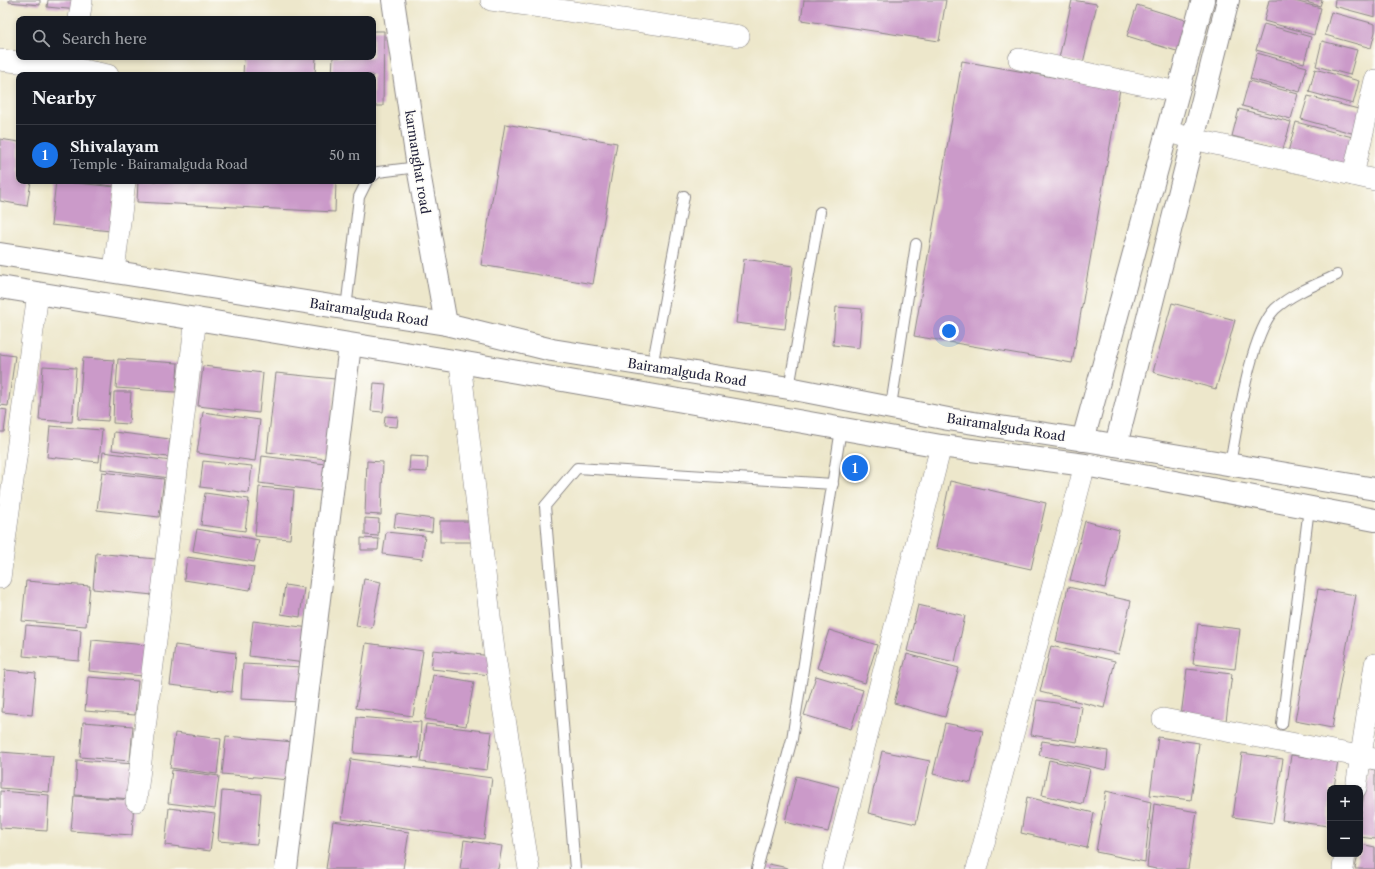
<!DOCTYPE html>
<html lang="en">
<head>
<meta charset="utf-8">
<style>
  :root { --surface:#171b24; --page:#242831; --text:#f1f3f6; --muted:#9ea1a6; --line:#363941; --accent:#1a73e8 }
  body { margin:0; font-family:"Libre Caslon Text",serif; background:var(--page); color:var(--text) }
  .controls { position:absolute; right:12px; bottom:12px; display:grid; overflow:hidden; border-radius:8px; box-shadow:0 2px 6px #0003 }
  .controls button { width:36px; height:36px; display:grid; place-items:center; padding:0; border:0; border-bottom:1px solid var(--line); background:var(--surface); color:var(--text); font:20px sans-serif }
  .you { position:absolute; left:949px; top:331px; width:14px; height:14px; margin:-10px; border:3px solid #fff; border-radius:50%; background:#1a73e8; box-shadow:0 0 0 6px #1a73e833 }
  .badge { display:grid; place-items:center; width:26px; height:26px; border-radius:50%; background:var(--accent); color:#fff; font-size:13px; font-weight:700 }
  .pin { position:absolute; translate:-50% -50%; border:2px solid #fff; box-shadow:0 1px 4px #0006 }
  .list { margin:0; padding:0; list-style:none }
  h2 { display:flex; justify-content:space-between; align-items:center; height:52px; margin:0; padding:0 16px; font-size:17px }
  h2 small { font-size:13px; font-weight:400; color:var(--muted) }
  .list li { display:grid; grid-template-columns:26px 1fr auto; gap:12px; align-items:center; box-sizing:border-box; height:60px; padding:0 16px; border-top:1px solid var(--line) }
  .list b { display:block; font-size:15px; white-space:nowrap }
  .list p { margin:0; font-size:13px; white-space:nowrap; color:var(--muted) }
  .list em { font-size:13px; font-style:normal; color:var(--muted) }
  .icon { flex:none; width:22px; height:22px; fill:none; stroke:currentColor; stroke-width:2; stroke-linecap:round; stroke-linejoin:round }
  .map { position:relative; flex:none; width:1375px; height:869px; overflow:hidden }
  .search { position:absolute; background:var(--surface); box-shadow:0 2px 6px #0003; left:16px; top:16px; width:360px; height:44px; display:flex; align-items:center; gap:10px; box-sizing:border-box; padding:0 14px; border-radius:8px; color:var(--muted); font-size:15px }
  .panel { position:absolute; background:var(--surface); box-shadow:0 2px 6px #0003; left:16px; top:72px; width:360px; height:112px; border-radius:8px }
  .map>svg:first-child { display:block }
  .building { fill:#cb9ac9 }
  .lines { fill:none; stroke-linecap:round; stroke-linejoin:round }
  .service-casing { stroke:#888483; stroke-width:12 }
  .minor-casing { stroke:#888483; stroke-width:22 }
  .tertiary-casing { stroke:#888483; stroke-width:24 }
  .secondary-casing { stroke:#888483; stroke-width:24 }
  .primary-casing { stroke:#888483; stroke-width:24 }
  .service { stroke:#fff; stroke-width:10 }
  .minor { stroke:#fff; stroke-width:21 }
  .tertiary { stroke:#fff; stroke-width:22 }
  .secondary { stroke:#fff; stroke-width:22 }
  .primary { stroke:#fff; stroke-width:22 }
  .labels { text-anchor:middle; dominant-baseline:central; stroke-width:3.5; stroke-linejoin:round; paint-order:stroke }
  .street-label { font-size:13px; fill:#22223b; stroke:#fdfcf7 }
</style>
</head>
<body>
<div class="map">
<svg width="1375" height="869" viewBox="0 0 1375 869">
  <rect width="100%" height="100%" fill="#fdfcf7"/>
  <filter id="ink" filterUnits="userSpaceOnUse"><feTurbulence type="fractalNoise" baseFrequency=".025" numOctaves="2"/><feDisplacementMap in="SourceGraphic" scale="8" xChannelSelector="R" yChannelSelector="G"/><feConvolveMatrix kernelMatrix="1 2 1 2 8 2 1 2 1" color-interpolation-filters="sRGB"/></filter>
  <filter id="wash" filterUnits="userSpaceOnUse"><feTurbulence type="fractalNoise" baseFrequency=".012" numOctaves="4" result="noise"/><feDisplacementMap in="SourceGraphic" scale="16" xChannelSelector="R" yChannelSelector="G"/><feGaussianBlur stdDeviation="0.9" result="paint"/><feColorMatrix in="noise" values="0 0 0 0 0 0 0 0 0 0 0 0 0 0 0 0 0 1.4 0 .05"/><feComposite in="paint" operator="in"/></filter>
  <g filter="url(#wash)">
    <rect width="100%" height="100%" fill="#ede7cb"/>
    <g id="blocks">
      <g class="building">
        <path d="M9,0H40V5L9,2Z"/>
        <path d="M48,0H79L78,10L47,7Z"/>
        <path d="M804,0H946L939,41L801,20Z"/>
        <path d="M1072,0L1097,4L1083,63L1059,58Z"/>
        <path d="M1269,0H1291L1321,8L1314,35L1264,21Z"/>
        <path d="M1299,0H1322L1320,6Z"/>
        <path d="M1335,0H1375V17L1334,6Z"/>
        <path d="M1137,5L1192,22L1183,53L1127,36Z"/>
        <path d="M1331,12L1375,24V32L1371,48L1325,35Z"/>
        <path d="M1264,24L1311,37L1304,63L1256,50Z"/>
        <path d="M373,31H384L383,106H373V75H332L333,57H373Z"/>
        <path d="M1322,41L1357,50L1350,75L1316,66Z"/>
        <path d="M1257,53L1307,67L1300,92L1250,79Z"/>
        <path d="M244,57H316L315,75H243Z"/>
        <path d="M962,61L1120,89L1072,363L914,336Z"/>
        <path d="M1315,69L1359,81L1353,104L1309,92Z"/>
        <path d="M1249,81L1298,94L1291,119L1242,106Z"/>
        <path d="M1308,96L1362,110L1355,134L1301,119Z"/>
        <path d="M1239,109L1291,122L1283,149L1232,136Z"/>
        <path d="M1296,122L1356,138L1348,168L1288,152Z"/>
        <path d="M505,124L617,143L593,284L481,265Z"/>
        <path d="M0,139L19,142V181H31L27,206L0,201Z"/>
        <path d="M56,181L116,187L111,231L51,225Z"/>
        <path d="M74,181H122L121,187Z"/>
        <path d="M138,181H336L335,212L137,202Z"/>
        <path d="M744,259L793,266L785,329L736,323Z"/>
        <path d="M1172,303L1235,320L1216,389L1153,372Z"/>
        <path d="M836,307L862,309L859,348L833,345Z"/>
        <path d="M0,354L15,356L8,406L0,405Z"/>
        <path d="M83,358L114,360L108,421L78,419Z"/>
        <path d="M118,359L178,363L176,392L116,388Z"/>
        <path d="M43,366L76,368L72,422L39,420Z"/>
        <path d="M203,366L263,373L259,413L198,406Z"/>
        <path d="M276,373L335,379L326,459L267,452Z"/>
        <path d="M374,383L386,384L383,412L371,411Z"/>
        <path d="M114,392H131L129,424L113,423Z"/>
        <path d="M0,409L7,410L4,432H0Z"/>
        <path d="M203,412L260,420L255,461L197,453Z"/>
        <path d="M385,416L398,417L397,427L384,426Z"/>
        <path d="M50,426L102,430L99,462L47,457Z"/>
        <path d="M114,432L170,439L168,457L112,450Z"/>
        <path d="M103,452L171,461L169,478L101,469Z"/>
        <path d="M262,456L325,464L321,491L259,483Z"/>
        <path d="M410,456L428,457L427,472L409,471Z"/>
        <path d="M203,461L252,466L249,493L200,487Z"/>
        <path d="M367,461L383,462L381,515L365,514Z"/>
        <path d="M102,472L164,479L159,517L97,510Z"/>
        <path d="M950,481L1046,503L1031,569L936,548Z"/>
        <path d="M259,487L294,490L290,539L255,536Z"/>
        <path d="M205,493L249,499L245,531L201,525Z"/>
        <path d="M396,514L433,519L432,532L394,527Z"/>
        <path d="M365,518L379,519L378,536L365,535Z"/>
        <rect x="440" y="521" width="37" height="21"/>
        <path d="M1085,521L1119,530L1105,588L1070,580Z"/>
        <path d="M197,529L259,540L254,562L193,551Z"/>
        <path d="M386,532L425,536L422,559L383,554Z"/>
        <path d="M361,538L379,539L378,550H361Z"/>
        <path d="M96,553L156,559L153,595L93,589Z"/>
        <path d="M187,557L254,567L250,590L184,580Z"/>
        <path d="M364,579L381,582L372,628L356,626Z"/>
        <path d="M26,581L90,586L86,626L22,621Z"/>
        <path d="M285,585L304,588L300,617L281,614Z"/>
        <path d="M1068,587L1131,601L1119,654L1056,641Z"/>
        <path d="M1318,589L1356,595L1332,728L1295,721Z"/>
        <path d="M918,605L965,616L955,662L907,651Z"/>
        <path d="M253,621L310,628L305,663L249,656Z"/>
        <path d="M1198,624L1240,629L1235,669L1193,664Z"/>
        <path d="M26,625L81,630L79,661L23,656Z"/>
        <path d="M829,630L877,645L865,683L817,668Z"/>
        <path d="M92,640L146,645L143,676L89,671Z"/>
        <path d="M366,643L423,651L413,716L356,708Z"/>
        <path d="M175,645L236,653L232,692L170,685Z"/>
        <path d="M1051,646L1115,661L1104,708L1040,692Z"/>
        <path d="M433,650L493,656L491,675L431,669Z"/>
        <path d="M907,654L959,668L945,717L894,703Z"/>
        <path d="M243,664L303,667L301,702L241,699Z"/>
        <path d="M1187,669L1232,674L1226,721L1181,716Z"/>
        <path d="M5,670L36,673L32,715L2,712Z"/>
        <path d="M433,675L474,682L466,726L425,719Z"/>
        <path d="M816,676L863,690L851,729L804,715Z"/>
        <path d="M88,677L138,681L135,715L85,711Z"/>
        <path d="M1037,700L1082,707L1077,742L1031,735Z"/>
        <path d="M357,717L421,722L419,758L354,753Z"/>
        <path d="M83,722L133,726L130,761L80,757Z"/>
        <path d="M945,723L983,731L971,783L933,774Z"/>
        <path d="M426,724L492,732L487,770L421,762Z"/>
        <path d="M175,733L221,739L217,774L170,768Z"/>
        <path d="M226,736L294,742L290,780L222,774Z"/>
        <path d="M1158,737L1199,743L1191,800L1150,795Z"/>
        <path d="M1042,741L1108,751L1106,770L1039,755Z"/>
        <path d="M882,751L930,761L916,824L868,813Z"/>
        <path d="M0,752L53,756L49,792L0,788Z"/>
        <path d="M1242,753L1283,759L1273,823L1233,817Z"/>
        <path d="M1291,755L1338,761L1334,788H1330L1329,826L1282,820Z"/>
        <path d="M351,759L492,778L484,839L342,819Z"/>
        <path d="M77,760L135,764L132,799L75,795Z"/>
        <path d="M1049,760L1090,769L1083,804L1042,795Z"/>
        <path d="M1368,768L1375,770V839L1360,837V819Z"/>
        <path d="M172,770L219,776L215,809L168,803Z"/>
        <path d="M796,776L839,787L828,832L785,822Z"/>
        <path d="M0,791L49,795L47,831L0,828Z"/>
        <path d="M222,791L261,794L257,844L218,841Z"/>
        <path d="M1106,791L1151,802L1145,862L1096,852Z"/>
        <path d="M74,796L134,800L132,835L71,831Z"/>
        <path d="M1027,797L1094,813L1087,848L1021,833Z"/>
        <path d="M1154,804L1197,812L1188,869H1156L1147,867Z"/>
        <path d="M169,808L215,814L210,851L165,845Z"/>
        <path d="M333,821L409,832L403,869H326Z"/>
        <path d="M464,840L502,846L498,869H460Z"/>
        <path d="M1361,844L1375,847V869H1355L1358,854H1360Z"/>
        <path d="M769,864L788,868V869H768Z"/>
      </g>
    </g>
  </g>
  <g filter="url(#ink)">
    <use href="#blocks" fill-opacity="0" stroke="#888483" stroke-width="1"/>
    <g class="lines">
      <g class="service-casing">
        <g id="service">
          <path d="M373,176L378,172L418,167"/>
          <path d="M346,309L359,197L367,181"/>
          <path d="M652,367L684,196"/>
          <path d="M789,388L820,212"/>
          <path d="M891,406L916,244"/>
          <path d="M1230,464C1237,428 1250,334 1275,309C1293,293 1315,285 1337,275"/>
          <path d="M1282,724L1309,508"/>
          <path d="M575,869L545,506L577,468L833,484"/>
          <path d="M757,869L792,739L841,429"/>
        </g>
      </g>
      <g class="minor-casing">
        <g id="minor">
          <path d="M491,0L739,36"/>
          <path d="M79,19L82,0"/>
          <path d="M1019,59L1178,92"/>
          <path d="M0,60L73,68L108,75"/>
          <path d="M1167,131L1193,139L1375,180"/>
          <path d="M1353,175L1375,80"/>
          <path d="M114,271L125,181"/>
          <path d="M460,362L494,650L529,869"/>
          <path d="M0,578L38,293"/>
          <path d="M1163,719L1375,759"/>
          <path d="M1356,788L1375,664"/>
          <path d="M136,801L196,318"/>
          <path d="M833,869L941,446"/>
          <path d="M977,869L1085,465"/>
          <path d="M1343,869L1345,854"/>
        </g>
      </g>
      <g class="tertiary-casing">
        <g id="tertiary">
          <path d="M1083,440L1203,0"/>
          <path d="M1116,445L1228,0"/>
        </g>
      </g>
      <g class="secondary-casing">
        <g id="secondary">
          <path d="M393,0L418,167L446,324"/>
          <path d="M286,869L350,345"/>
        </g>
      </g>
      <g class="primary-casing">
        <g id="primary">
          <path d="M0,254L446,324L552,350L789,388L948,419L1091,441L1375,489"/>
          <path d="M0,287L460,362L941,446L1085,465L1375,520"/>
        </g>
      </g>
      <use href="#service" class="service"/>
      <use href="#minor" class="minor"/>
      <use href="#tertiary" class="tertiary"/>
      <use href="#secondary" class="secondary"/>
      <use href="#primary" class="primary"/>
    </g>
  </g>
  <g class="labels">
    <g class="street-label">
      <text transform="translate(418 162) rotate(81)">karmanghat road</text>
      <text transform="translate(369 312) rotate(9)">Bairamalguda Road</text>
      <text transform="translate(687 372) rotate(9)">Bairamalguda Road</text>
      <text transform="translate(1006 427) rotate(9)">Bairamalguda Road</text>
    </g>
  </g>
</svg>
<div class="controls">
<button>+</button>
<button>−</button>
</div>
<div class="you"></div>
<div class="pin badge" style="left:855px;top:468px">1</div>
<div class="search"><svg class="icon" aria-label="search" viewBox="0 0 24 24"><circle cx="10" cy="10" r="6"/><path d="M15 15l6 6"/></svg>Search here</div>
<section class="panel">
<h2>Nearby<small></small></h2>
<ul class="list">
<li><span class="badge">1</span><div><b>Shivalayam</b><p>Temple · Bairamalguda Road</p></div><em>50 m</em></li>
</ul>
</section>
</div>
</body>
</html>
